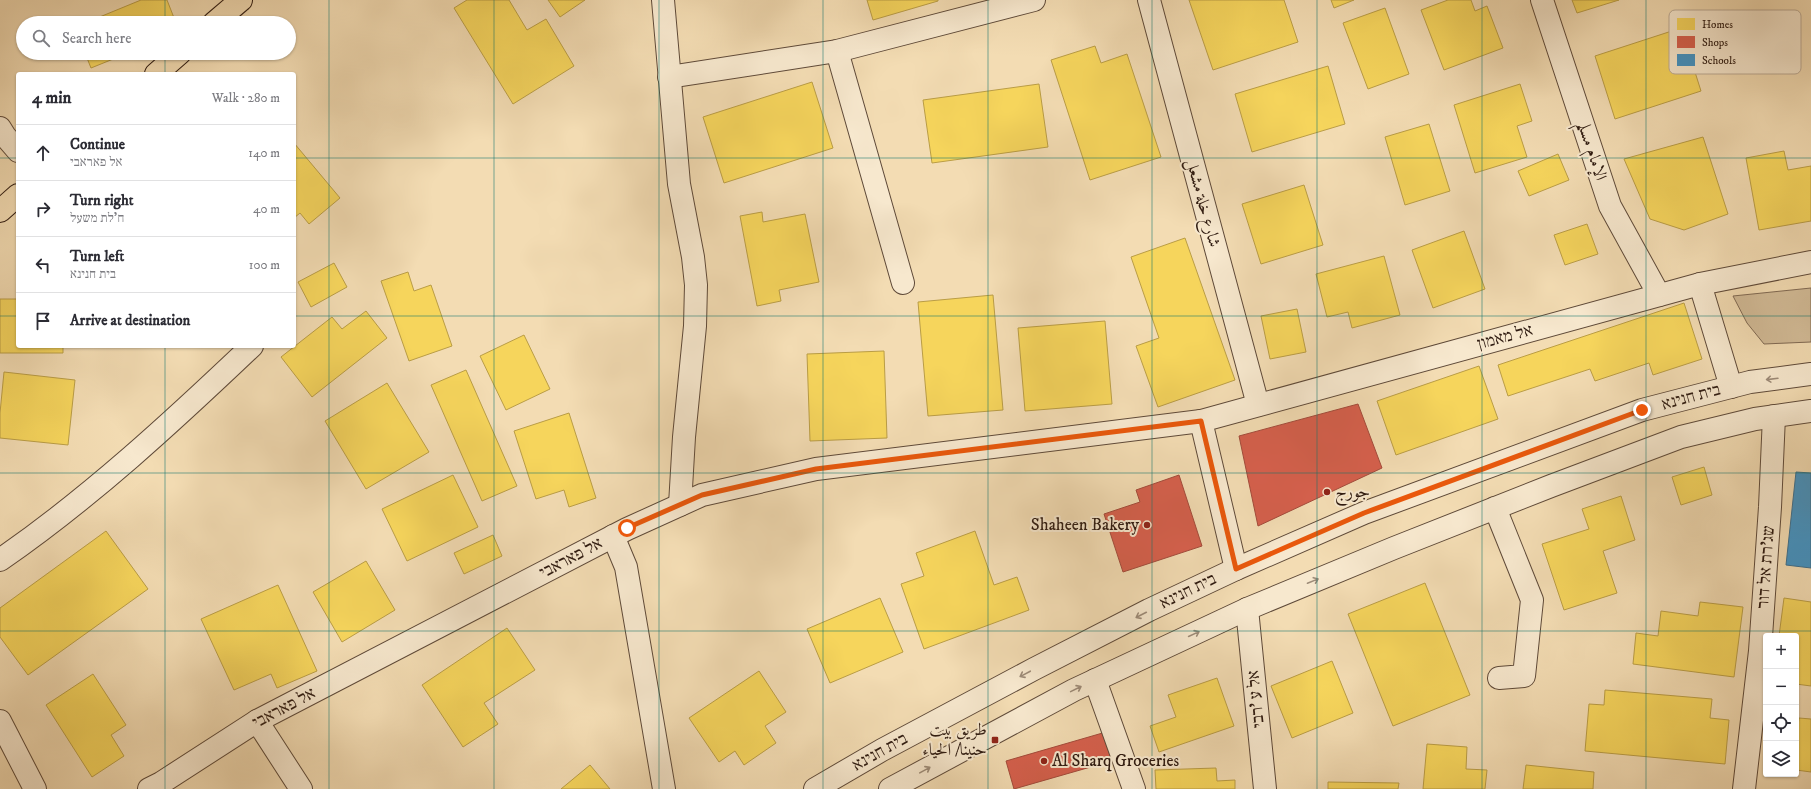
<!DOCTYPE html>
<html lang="en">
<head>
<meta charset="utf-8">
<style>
  :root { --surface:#fff; --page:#f2f2f3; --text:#2b2b33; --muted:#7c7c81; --line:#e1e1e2 }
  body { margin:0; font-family:"IM FELL DW Pica",Amiri,"Frank Ruhl Libre",serif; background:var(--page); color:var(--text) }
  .controls { position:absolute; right:12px; bottom:12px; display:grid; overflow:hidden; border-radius:4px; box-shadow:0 1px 3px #0004 }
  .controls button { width:36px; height:36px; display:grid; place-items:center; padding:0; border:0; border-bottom:1px solid var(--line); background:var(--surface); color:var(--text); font:20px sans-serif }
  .stop { position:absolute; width:12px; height:12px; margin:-9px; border:3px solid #ea580c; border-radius:50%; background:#fff }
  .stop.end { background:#ea580c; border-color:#fff; box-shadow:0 1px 4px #0008 }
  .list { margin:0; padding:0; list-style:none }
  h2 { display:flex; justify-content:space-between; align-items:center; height:52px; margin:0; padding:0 16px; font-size:17px }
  h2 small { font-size:13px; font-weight:400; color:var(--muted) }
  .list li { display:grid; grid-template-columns:26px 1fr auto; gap:12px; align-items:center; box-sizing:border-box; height:56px; padding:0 16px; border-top:1px solid var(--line) }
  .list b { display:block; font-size:15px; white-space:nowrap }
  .list p { margin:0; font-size:13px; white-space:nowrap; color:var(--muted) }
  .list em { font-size:13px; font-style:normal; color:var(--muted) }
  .icon { flex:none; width:22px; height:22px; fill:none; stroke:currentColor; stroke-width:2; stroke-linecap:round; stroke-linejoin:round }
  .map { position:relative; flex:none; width:1811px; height:789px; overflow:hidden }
  .search { position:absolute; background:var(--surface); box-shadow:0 1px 3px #0004; left:16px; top:16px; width:280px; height:44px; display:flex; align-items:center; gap:10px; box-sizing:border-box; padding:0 14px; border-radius:22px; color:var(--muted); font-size:15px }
  .panel { position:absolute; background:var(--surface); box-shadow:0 1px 3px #0004; left:16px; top:72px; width:280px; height:276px; border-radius:4px }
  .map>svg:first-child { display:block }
  .green { fill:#d2bb97; stroke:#806a54 }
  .homes { fill:#f6d55c; stroke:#ba9d45 }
  .shops { fill:#d6604d; stroke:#a44b3b }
  .schools { fill:#4393c3; stroke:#3d6f8d }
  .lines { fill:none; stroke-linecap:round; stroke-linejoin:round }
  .minor-casing { stroke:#5f4a39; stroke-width:24 }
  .major-casing { stroke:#2e1a10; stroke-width:24 }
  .minor { stroke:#f7e8ce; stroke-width:22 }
  .major { stroke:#f3dcb3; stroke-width:22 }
  .oneway { stroke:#9d8b78 }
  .route { stroke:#ea580c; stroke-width:5 }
  .grid { fill:none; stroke:#0f766e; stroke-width:1; stroke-opacity:0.55 }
  .poi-dot { fill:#8f2418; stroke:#f7e8ce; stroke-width:1.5 }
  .labels { text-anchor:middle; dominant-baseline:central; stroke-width:4; stroke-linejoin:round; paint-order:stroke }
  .street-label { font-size:17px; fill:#2e1a10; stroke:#f7e8ce }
  .poi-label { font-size:17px; fill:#2e1a10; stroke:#f7e8ce; text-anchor:start }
  .key { fill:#f7e8ce; stroke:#bbaa95; stroke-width:1 }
  .key-label { font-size:11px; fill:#2e1a10 }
</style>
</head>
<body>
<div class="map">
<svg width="1811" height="789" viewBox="0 0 1811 789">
  <rect width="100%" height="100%" fill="#f3dcb3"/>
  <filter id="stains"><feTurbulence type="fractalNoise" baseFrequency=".005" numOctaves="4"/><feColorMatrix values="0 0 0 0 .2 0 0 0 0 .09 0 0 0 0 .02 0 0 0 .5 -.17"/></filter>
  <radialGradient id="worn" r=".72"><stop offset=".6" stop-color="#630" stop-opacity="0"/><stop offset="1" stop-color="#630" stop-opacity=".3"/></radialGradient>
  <path class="green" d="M1811,288V342L1764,344L1747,323L1733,296Z"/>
  <g class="homes">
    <path d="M141,0H167L176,23H85Z"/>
    <path d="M467,0H509L527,30L546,19L574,66L513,104L454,8Z"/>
    <path d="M548,0H585L560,17Z"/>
    <path d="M867,0H938V1L873,20Z"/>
    <path d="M1189,0H1284L1298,42L1213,70Z"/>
    <path d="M1331,0H1354L1334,8Z"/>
    <path d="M1448,0H1471L1475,11L1487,6L1503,48L1444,70L1421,10Z"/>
    <path d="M1572,0H1619L1577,13Z"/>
    <path d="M1385,8L1409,74L1368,89L1343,23Z"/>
    <path d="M1681,28L1701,91L1615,119L1595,56Z"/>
    <path d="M1095,46L1101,63L1127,54L1161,157L1090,180L1051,60Z"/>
    <path d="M85,53H128L91,68Z"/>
    <path d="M1328,66L1345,124L1252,152L1235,94Z"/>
    <path d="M812,82L833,148L724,183L703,117Z"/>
    <path d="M1039,84L1048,147L932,163L923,100Z"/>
    <path d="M1520,84L1532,121L1517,126L1527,157L1475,173L1454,105Z"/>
    <path d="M1429,124L1450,191L1405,205L1385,137Z"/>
    <path d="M1703,137L1728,214L1684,230L1650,219L1624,159Z"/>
    <path d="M294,143L340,198L309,224L300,213L294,218Z"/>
    <path d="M1784,151L1788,170L1811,166V221L1759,230L1746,158Z"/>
    <path d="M1558,154L1569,180L1529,196L1518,171Z"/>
    <path d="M1304,185L1323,245L1261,264L1242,204Z"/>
    <path d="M762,212L763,222L805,214L819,282L779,290L781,301L757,306L740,216Z"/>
    <path d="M1587,224L1598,254L1565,265L1554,235Z"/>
    <path d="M1464,231L1485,289L1433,308L1412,250Z"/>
    <path d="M1185,238L1235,380L1158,407L1136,346L1159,338L1131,257Z"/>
    <path d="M1384,256L1400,315L1352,328L1348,312L1327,317L1316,274Z"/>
    <path d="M334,263L347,287L311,307L298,282Z"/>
    <path d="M408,272L414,291L431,285L452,346L409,361L381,281Z"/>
    <path d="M993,295L1003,410L928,416L918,302Z"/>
    <path d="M0,299H18V346H63V353H0Z"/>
    <path d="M1684,303L1702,359L1653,375L1649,363L1595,381L1590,369L1508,396L1498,365Z"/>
    <path d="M1297,309L1306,352L1270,359L1261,316Z"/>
    <path d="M366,311L387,338L312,397L281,357L332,317L342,329Z"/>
    <path d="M1105,321L1112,404L1025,411L1018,328Z"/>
    <path d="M524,335L550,389L506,410L480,356Z"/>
    <path d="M884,351L887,438L810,441L807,354Z"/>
    <path d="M1479,366L1498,419L1396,455L1377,401Z"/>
    <path d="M466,370L517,486L482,501L431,385Z"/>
    <path d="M4,372L75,380L68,445L0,438V413Z"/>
    <path d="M387,383L429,452L366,489L325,421Z"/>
    <path d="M569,413L596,498L569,507L564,490L536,499L514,431Z"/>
    <path d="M1704,467L1712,495L1681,505L1672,477Z"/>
    <path d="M453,475L478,527L407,561L382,509Z"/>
    <path d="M1621,496L1635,540L1603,551L1617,593L1564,610L1542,544L1589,529L1582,509Z"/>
    <path d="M106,531L148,589L28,675L0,637V608Z"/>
    <path d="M975,531L994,585L1017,577L1029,610L924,649L901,584L924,576L916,553Z"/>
    <path d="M493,535L502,556L464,574L454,553Z"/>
    <path d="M366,561L395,610L342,642L313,592Z"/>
    <path d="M1425,583L1470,695L1393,726L1348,614Z"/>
    <path d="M278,585L317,671L277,688L271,674L234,690L201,619Z"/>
    <path d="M880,598L903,652L830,683L807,629Z"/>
    <path d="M1784,598L1811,602V686L1796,684V636H1779Z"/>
    <path d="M1700,602L1743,607L1734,677L1633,664L1636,633L1658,636L1661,611L1698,616Z"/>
    <path d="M507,628L535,670L484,703L498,724L463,747L422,685Z"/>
    <path d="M1332,661L1353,713L1292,738L1271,686Z"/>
    <path d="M759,671L786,712L765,726L776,743L744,765L735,751L719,762L689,718Z"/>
    <path d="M93,674L126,725L111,735L124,756L92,777L46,705Z"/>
    <path d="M1217,678L1234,726L1159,752L1150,726L1176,717L1168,695Z"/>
    <path d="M1605,690L1712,699L1710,718L1729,720L1725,764L1585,751L1589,704L1604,705Z"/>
    <path d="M1799,718L1811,719V772L1796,770V742Z"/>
    <path d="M1427,744L1467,747L1466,769L1487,770L1485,789H1423Z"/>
    <path d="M590,765L610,789H561Z"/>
    <path d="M1526,765L1594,772L1593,789H1523Z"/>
    <path d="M1216,768L1217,781L1235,780V789H1156L1155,770Z"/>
    <path d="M1328,782L1399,783L1398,789H1328Z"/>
  </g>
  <g class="shops">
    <path d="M1358,404L1382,468L1258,526L1239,436Z"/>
    <path d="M1179,475L1202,546L1123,572L1104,514L1140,502L1136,490Z"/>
    <path d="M1106,732L1115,760L1014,789L1006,761Z"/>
  </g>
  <path class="schools" d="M1796,472L1811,473V568L1786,565Z"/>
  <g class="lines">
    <g class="minor-casing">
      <g id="minor">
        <path d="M663,0L679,184L693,257L696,285L695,326L684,437L680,505"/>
        <path d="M1149,0L1258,405"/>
        <path d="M1542,0L1610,206L1659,295"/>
        <path d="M837,51L903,283"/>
        <path d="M669,77L837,51L1034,0"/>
        <path d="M0,128L5,136L18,151"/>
        <path d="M1700,284L1731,387"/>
        <path d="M1201,421L1236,569"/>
        <path d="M1495,508L1532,600L1524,676L1499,678"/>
        <path d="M613,536L626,567L664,789"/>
        <path d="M0,560C91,497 172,422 252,346"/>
        <path d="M1247,609L1265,789"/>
        <path d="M1095,680L1134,789"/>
        <path d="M0,721L35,789"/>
        <path d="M257,721L301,789"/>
        <path d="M149,789L161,783L257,721L627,529L702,495L816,469L1201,421L1700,284L1811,262"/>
        <path d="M815,789L882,750L1034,669L1149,610L1236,569L1364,513L1642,410L1750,382L1811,374"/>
        <path d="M890,789L1074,690L1247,609L1394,548L1551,486L1681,437L1755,419L1811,411"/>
        <path d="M1744,789L1760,651L1770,507L1774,416"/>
      </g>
    </g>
    <g class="major-casing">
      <g id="major">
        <path d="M214,23L241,0"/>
        <path d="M156,74L180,53"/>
        <path d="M0,211L18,195"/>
      </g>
    </g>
    <use href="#minor" class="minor"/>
    <use href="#major" class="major"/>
  </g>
  <defs><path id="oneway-shaft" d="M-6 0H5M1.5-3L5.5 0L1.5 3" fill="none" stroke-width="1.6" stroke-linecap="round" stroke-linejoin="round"/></defs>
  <g class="oneway">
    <use href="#oneway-shaft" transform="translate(1772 379) rotate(173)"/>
    <use href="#oneway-shaft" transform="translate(1313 581) rotate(-22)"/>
    <use href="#oneway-shaft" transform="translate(1141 615) rotate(153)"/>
    <use href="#oneway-shaft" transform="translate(1194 634) rotate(-25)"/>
    <use href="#oneway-shaft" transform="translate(1025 674) rotate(152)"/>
    <use href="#oneway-shaft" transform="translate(1076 689) rotate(-26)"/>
    <use href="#oneway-shaft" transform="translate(925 770) rotate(-29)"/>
  </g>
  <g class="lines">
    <path class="route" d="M627,528L702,495L816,469L1201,421L1236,569L1364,513L1642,410"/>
  </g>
  <path class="grid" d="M165,0V23M329,0V789M494,0V789M659,0V789M823,0V789M988,0V789M1152,0V789M1317,0V789M1482,0V789M1646,0V789M165,53V74M0,158H18M294,158H1811M0,316H18M294,316H1811M165,346V789M0,473H1811M0,631H1811"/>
  <g class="poi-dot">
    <circle cx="1327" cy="492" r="4"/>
    <circle cx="1147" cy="525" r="4"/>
    <rect x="991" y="736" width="8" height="8" rx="2"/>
    <circle cx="1044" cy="761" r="4"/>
  </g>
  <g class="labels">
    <g class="street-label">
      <text transform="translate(1592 151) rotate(72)">الإمام مسلم</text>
      <text transform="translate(1203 203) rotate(75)">شارع خلة مشعل</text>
      <text transform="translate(1505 337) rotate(-15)">אל מאמון</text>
      <text transform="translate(1691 397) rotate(-15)">בית חנינא</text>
      <text transform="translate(571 558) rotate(-28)">אל פאראבי</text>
      <text transform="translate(1766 567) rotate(-86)">שג'רת אל דור</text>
      <text transform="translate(1188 591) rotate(-26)">בית חנינא</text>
      <text transform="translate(1256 699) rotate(-96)">אל ע 'רבי</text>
      <text transform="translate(284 708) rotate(-28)">אל פאראבי</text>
      <text transform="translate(880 752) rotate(-29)">בית חנינא</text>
    </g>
    <g class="poi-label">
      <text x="1335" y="492">جورج</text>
      <text x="1139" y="525" text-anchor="end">Shaheen Bakery</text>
      <text x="987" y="730" text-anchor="end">طريق بيت<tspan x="987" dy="20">حنينا/ الحياء</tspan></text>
      <text x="1052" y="761">Al Sharq Groceries</text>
    </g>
  </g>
  <rect x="1669" y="10" width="132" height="64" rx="6" class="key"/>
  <rect x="1677" y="18" width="18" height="12" fill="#f6d55c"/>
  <rect x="1677" y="36" width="18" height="12" fill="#d6604d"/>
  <rect x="1677" y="54" width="18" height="12" fill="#4393c3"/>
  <g class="key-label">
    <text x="1702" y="28">Homes</text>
    <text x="1702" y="46">Shops</text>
    <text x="1702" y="64">Schools</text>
  </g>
  <rect width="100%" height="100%" filter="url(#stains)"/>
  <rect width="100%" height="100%" fill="url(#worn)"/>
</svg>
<div class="controls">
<button>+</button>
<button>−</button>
<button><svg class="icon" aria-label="locate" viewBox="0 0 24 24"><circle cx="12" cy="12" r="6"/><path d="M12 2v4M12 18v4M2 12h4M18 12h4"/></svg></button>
<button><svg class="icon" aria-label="layers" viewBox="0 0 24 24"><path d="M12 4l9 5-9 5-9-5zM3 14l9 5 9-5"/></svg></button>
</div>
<div class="stop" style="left:627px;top:528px"></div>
<div class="stop end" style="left:1642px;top:410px"></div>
<div class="search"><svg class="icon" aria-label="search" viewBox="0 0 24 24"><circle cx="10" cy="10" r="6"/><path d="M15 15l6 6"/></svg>Search here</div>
<section class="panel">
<h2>4 min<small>Walk · 280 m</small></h2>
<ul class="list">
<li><svg class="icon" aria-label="ahead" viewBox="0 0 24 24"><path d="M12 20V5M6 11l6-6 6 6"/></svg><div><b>Continue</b><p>אל פאראבי</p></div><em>140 m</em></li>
<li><svg class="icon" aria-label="right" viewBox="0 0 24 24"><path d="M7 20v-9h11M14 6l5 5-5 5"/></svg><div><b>Turn right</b><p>ח'לת משעל</p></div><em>40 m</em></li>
<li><svg class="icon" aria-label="left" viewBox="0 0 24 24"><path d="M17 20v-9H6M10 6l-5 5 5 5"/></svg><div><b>Turn left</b><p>בית חנינא</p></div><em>100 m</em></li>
<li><svg class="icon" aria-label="arrive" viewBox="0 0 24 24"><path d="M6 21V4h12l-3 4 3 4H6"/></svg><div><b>Arrive at destination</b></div></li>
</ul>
</section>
</div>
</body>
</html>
